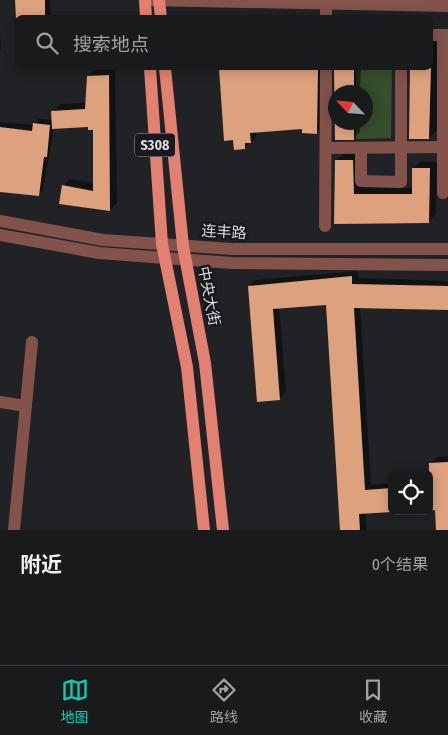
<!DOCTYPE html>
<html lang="zh">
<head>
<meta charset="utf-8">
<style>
  :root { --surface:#181a1c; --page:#252729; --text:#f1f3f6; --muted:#9fa1a3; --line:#36383b; --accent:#03d5b6 }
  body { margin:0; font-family:"Fira Sans Condensed","Noto Sans SC",sans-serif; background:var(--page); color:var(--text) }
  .controls { position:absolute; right:15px; bottom:15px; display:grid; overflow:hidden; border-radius:8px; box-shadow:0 2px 12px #0003 }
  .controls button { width:45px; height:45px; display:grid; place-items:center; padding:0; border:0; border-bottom:1px solid var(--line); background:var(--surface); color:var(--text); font:25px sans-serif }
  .compass { position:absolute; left:328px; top:85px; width:45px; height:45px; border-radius:50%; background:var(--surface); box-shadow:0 2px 12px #0003; rotate:296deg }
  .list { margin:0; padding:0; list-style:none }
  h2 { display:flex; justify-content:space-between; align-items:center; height:65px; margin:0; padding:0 20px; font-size:21px }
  h2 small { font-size:16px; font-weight:400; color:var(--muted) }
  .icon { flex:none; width:28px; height:28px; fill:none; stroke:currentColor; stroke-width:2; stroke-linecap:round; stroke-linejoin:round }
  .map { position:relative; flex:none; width:448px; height:530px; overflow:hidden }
  .search { position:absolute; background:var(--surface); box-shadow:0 2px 12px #0003; left:15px; right:15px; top:15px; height:55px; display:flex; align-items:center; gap:12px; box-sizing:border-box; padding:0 18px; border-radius:8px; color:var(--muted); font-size:19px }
  .sheet { height:135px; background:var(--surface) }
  nav { display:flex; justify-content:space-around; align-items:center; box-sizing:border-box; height:70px; border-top:1px solid var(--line); background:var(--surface); font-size:14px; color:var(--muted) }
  nav a { display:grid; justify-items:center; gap:2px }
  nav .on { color:var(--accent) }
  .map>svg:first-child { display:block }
  .green { fill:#364e2b }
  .shadow { fill:#0007 }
  .building { fill:#dda17e }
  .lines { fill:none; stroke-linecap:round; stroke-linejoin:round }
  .minor { stroke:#82524b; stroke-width:12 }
  .major { stroke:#e28072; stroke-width:12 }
  .labels { text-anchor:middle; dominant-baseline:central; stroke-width:5; stroke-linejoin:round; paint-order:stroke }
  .shield { fill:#17191d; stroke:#a0a2a5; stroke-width:1 }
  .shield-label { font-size:14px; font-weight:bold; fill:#dadcdf }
  .street-label { font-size:15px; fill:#dadcdf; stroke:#17191d }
</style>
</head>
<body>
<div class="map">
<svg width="448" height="530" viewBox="0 0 448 530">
  <rect width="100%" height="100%" fill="#202226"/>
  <path class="green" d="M356,68H392L391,138L356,139V123L366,122V92H356Z"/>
  <g class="shadow">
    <path d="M17,0H50L51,18H18V22Z"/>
    <path d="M320,16V18H263V17Z"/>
    <path d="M0,31L1,49L0,50Z"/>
    <path d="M430,37H439L437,130L429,138H410L411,68H430Z"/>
    <path d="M221,68H324V126L317,132L303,128L256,131L257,135L245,148L234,139L225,140Z"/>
    <path d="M335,68H361L360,92H336Z"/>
    <path d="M95,69H115L117,203L110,210L63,186L70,179L94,183V128L89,126L54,127L43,190L38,195L0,190V122L34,125L39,119L53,120V112L60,104L87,103L88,76Z"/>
    <path d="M336,122H360V132L353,138Z"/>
    <path d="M343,154H359L361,187L413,188V169L420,162H437L436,214L429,221L335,223L336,160Z"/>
    <path d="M358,271V278L448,281V309L360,307L371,485L392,483V511L365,512L367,530H346L327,303L279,307L286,392L280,398L258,400L249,286L255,280Z"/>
    <path d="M448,456V530H438L431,463L437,457Z"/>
  </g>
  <g class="building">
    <path d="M15,0H45V18H16Z"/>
    <path d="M219,68H318L317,134L302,133V129L250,133L251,143H245V149L234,150L233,140L224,141Z"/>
    <path d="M334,68H354V92H336V122H354V140H335Z"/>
    <path d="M410,68H431L429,139H409Z"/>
    <path d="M109,75L110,211L59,204L62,185L93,191V130H88V127L52,129L51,111L85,109L87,76Z"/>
    <path d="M33,123L50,125L47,157H44L39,196L0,192V127L32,131Z"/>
    <path d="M335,160H353L354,194H412V168H430L429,223L334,224Z"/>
    <path d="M352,276V284L448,286V310L354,308L365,490L392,488V512L359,514L360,530H340L326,305L273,309L280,400L257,402L248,286Z"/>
    <path d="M448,462V530H436L435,510H429V463Z"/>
  </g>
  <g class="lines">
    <g class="minor">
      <path d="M148,0L448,6"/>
      <path d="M326,18V5"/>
      <path d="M430,35H448"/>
      <path d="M326,148L448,147"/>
      <path d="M361,148V181L401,182V68"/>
      <path d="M443,193V35"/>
      <path d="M0,221L103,240L232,249H448"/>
      <path d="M325,226L326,68"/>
      <path d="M0,235L99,253L232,263L448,265"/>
      <path d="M0,402L26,406"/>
      <path d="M14,530L32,342"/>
    </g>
    <g class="major">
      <path d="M145,0L146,18"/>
      <path d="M159,0L161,18"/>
      <path d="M150,68L162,244L187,367L204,530"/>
      <path d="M165,68L183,246L205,363L223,530"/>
    </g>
  </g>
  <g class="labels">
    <rect class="shield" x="135" y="133.5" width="40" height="23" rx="4"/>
    <g class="shield-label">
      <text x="155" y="145">S308</text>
    </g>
    <g class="street-label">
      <text transform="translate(224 232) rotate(3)">连丰路</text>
      <text transform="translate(209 296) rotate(79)">中央大街</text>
    </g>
  </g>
</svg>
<div class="controls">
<button><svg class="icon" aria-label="locate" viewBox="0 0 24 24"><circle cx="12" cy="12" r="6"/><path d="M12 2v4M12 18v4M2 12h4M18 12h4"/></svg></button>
</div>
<svg class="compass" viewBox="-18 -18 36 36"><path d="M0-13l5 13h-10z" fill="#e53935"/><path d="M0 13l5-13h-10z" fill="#9fa1a3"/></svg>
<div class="search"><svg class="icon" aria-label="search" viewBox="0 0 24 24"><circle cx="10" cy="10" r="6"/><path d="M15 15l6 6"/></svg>搜索地点</div>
</div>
<section class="sheet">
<h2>附近<small>0个结果</small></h2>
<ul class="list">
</ul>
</section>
<nav>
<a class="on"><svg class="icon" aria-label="map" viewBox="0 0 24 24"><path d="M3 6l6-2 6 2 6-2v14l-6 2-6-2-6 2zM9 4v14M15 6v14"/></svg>地图</a>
<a><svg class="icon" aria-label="directions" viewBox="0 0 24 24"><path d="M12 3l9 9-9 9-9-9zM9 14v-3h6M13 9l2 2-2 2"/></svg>路线</a>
<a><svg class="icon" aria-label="saved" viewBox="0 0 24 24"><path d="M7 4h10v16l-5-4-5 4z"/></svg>收藏</a>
</nav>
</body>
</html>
